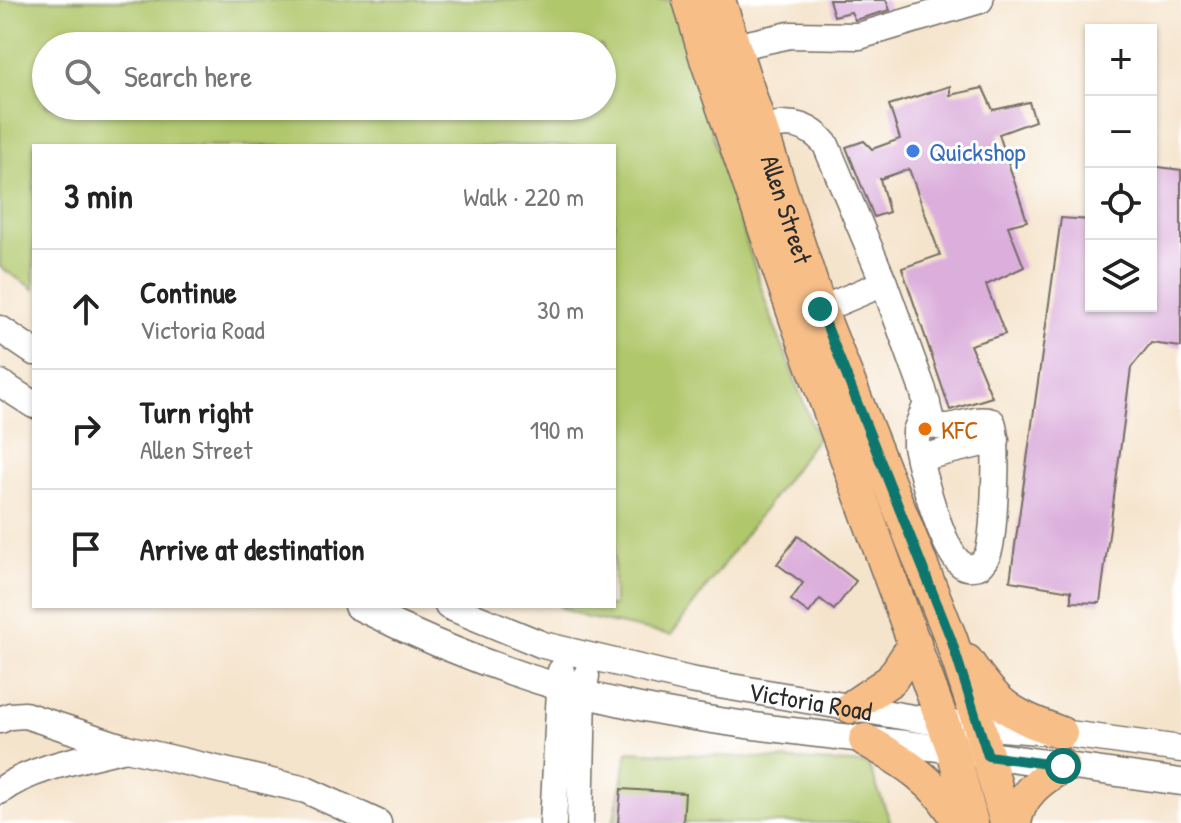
<!DOCTYPE html>
<html lang="en">
<head>
<meta charset="utf-8">
<style>
  :root { --surface:#fff; --page:#f2f2f2; --text:#222; --muted:#767676; --line:#e0e0e0 }
  body { margin:0; font-family:"Patrick Hand",sans-serif; background:var(--page); color:var(--text) }
  .controls { position:absolute; right:24px; top:24px; display:grid; overflow:hidden; border-radius:0px; box-shadow:0 2px 6px #0004 }
  .controls button { width:72px; height:72px; display:grid; place-items:center; padding:0; border:0; border-bottom:2px solid var(--line); background:var(--surface); color:var(--text); font:40px sans-serif }
  .stop { position:absolute; width:24px; height:24px; margin:-18px; border:6px solid #0f766e; border-radius:50%; background:#fff }
  .stop.end { background:#0f766e; border-color:#fff; box-shadow:0 2px 8px #0008 }
  .list { margin:0; padding:0; list-style:none }
  h2 { display:flex; justify-content:space-between; align-items:center; height:104px; margin:0; padding:0 32px; font-size:34px }
  h2 small { font-size:26px; font-weight:400; color:var(--muted) }
  .list li { display:grid; grid-template-columns:52px 1fr auto; gap:24px; align-items:center; box-sizing:border-box; height:120px; padding:0 32px; border-top:2px solid var(--line) }
  .list b { display:block; font-size:30px; white-space:nowrap }
  .list p { margin:0; font-size:26px; white-space:nowrap; color:var(--muted) }
  .list em { font-size:26px; font-style:normal; color:var(--muted) }
  .icon { flex:none; width:44px; height:44px; fill:none; stroke:currentColor; stroke-width:2; stroke-linecap:round; stroke-linejoin:round }
  .map { position:relative; flex:none; width:1181px; height:823px; overflow:hidden }
  .search { position:absolute; background:var(--surface); box-shadow:0 2px 6px #0004; left:32px; top:32px; width:584px; height:88px; display:flex; align-items:center; gap:20px; box-sizing:border-box; padding:0 28px; border-radius:44px; color:var(--muted); font-size:30px }
  .panel { position:absolute; background:var(--surface); box-shadow:0 2px 6px #0004; left:32px; top:144px; width:584px; height:464px; border-radius:0px }
  .map>svg:first-child { display:block }
  .green { fill:#b0c76c; stroke:#6e794c; stroke-width:2; fill-rule:evenodd }
  .building { fill:#dbaedb }
  .lines { fill:none; stroke-linecap:round; stroke-linejoin:round }
  .minor-casing { stroke:#726c63; stroke-width:29 }
  .major-casing { stroke:#726c63; stroke-width:35 }
  .minor { stroke:#fff; stroke-width:26 }
  .major { stroke:#f7be88; stroke-width:32 }
  .route { stroke:#0f766e; stroke-width:10 }
  .shop-dot { fill:#3f7fe0; stroke:#fff; stroke-width:3 }
  .food-dot { fill:#e8710a; stroke:#fff; stroke-width:3 }
  .labels { text-anchor:middle; dominant-baseline:central; stroke-width:6; stroke-linejoin:round; paint-order:stroke }
  .shop-label { font-size:26px; fill:#366cbe; stroke:#fff; text-anchor:start }
  .street-label { font-size:26px; fill:#2b2b2b; stroke:#fff }
  .food-label { font-size:26px; fill:#c56008; stroke:#fff; text-anchor:start }
</style>
</head>
<body>
<div class="map">
<svg width="1181" height="823" viewBox="0 0 1181 823">
  <rect width="100%" height="100%" fill="#fff"/>
  <filter id="ink" filterUnits="userSpaceOnUse"><feTurbulence type="fractalNoise" baseFrequency=".0125" numOctaves="2"/><feDisplacementMap in="SourceGraphic" scale="16" xChannelSelector="R" yChannelSelector="G"/><feConvolveMatrix kernelMatrix="1 2 1 2 8 2 1 2 1" color-interpolation-filters="sRGB"/></filter>
  <filter id="wash" filterUnits="userSpaceOnUse"><feTurbulence type="fractalNoise" baseFrequency=".006" numOctaves="4" result="noise"/><feDisplacementMap in="SourceGraphic" scale="32" xChannelSelector="R" yChannelSelector="G"/><feGaussianBlur stdDeviation="1.8" result="paint"/><feColorMatrix in="noise" values="0 0 0 0 0 0 0 0 0 0 0 0 0 0 0 0 0 1.4 0 .05"/><feComposite in="paint" operator="in"/></filter>
  <g filter="url(#wash)">
    <rect width="100%" height="100%" fill="#f5e4cc"/>
    <g class="green">
      <path d="M0,0H670L767,306L817,438L671,635L584,617L558,606H614V146H34V289L0,267ZM46,46H602V106H46Z"/>
      <path d="M628,751L868,764L891,823H613Z"/>
    </g>
    <g id="blocks">
      <g class="building">
        <path d="M829,0H886L890,10L855,20L851,12L834,16Z"/>
        <path d="M950,86V95L983,88L993,110L1029,102L1035,121L999,134L1027,221L1008,226L1024,267L986,285L1005,334L970,345L992,397L950,410L902,268L940,255L909,169L880,179L889,212L874,217L846,147L864,141L872,149L900,139L889,105Z"/>
        <path d="M1151,166L1181,170V347L1151,343L1131,368L1100,603L1071,602V591L1010,581L1061,218L1091,220V306H1151Z"/>
        <path d="M798,536L856,581L834,610L820,599L809,613L791,600L803,583L777,564Z"/>
        <path d="M621,789L685,793L683,823H618Z"/>
      </g>
    </g>
  </g>
  <g filter="url(#ink)">
    <use href="#blocks" fill-opacity="0" stroke="#726c63" stroke-width="2"/>
    <g class="lines">
      <g class="minor-casing">
        <g id="minor">
          <path d="M717,54L734,47L790,35L859,36L980,0"/>
          <path d="M745,136C776,122 803,116 826,145L884,283L923,390L932,424C950,434 973,415 992,422C999,436 994,532 989,550C988,557 983,561 979,566C973,567 966,569 961,564C942,550 921,470 916,446V431L927,403"/>
          <path d="M803,317L884,283"/>
          <path d="M0,329L34,352"/>
          <path d="M0,383L34,405"/>
          <path d="M919,458L996,440"/>
          <path d="M357,606C444,650 540,686 635,706C740,728 847,736 953,750C1029,760 1105,772 1181,782"/>
          <path id="s1" d="M448,606L543,645L690,680L942,723L1061,733L1181,749"/>
          <path d="M0,720L10,716L25,715L126,748L306,790L378,823"/>
          <path d="M0,791C31,767 88,758 126,748"/>
          <path d="M553,823L561,671"/>
          <path d="M580,823L583,693L586,676"/>
        </g>
      </g>
      <g class="major-casing">
        <g id="major">
          <path d="M689,0L706,59L796,320L953,750L972,823"/>
          <path id="s2" d="M719,0L820,309L951,639L979,725L1006,823"/>
          <path d="M967,661C999,708 1009,713 1061,733"/>
          <path d="M851,707L891,680L915,643"/>
          <path d="M865,740C903,761 939,783 959,823"/>
          <path d="M1015,823C1020,794 1040,780 1063,766"/>
        </g>
      </g>
      <use href="#minor" class="minor"/>
      <use href="#major" class="major"/>
    </g>
  </g>
  <g class="lines" filter="url(#ink)">
    <path class="route" d="M820,309L951,639L988,756L1063,766"/>
  </g>
  <circle class="shop-dot" cx="913" cy="151" r="8"/>
  <circle class="food-dot" cx="925" cy="429" r="8"/>
  <g class="labels">
    <g class="shop-label">
      <text x="929" y="151">Quickshop</text>
    </g>
    <g class="street-label">
      <text stroke="none"><textPath href="#s2" startOffset="220">Allen Street</textPath></text>
      <text stroke="none"><textPath href="#s1" startOffset="376">Victoria Road</textPath></text>
    </g>
    <g class="food-label">
      <text x="941" y="429">KFC</text>
    </g>
  </g>
</svg>
<div class="controls">
<button>+</button>
<button>−</button>
<button><svg class="icon" aria-label="locate" viewBox="0 0 24 24"><circle cx="12" cy="12" r="6"/><path d="M12 2v4M12 18v4M2 12h4M18 12h4"/></svg></button>
<button><svg class="icon" aria-label="layers" viewBox="0 0 24 24"><path d="M12 4l9 5-9 5-9-5zM3 14l9 5 9-5"/></svg></button>
</div>
<div class="stop" style="left:1063px;top:766px"></div>
<div class="stop end" style="left:820px;top:309px"></div>
<div class="search"><svg class="icon" aria-label="search" viewBox="0 0 24 24"><circle cx="10" cy="10" r="6"/><path d="M15 15l6 6"/></svg>Search here</div>
<section class="panel">
<h2>3 min<small>Walk · 220 m</small></h2>
<ul class="list">
<li><svg class="icon" aria-label="ahead" viewBox="0 0 24 24"><path d="M12 20V5M6 11l6-6 6 6"/></svg><div><b>Continue</b><p>Victoria Road</p></div><em>30 m</em></li>
<li><svg class="icon" aria-label="right" viewBox="0 0 24 24"><path d="M7 20v-9h11M14 6l5 5-5 5"/></svg><div><b>Turn right</b><p>Allen Street</p></div><em>190 m</em></li>
<li><svg class="icon" aria-label="arrive" viewBox="0 0 24 24"><path d="M6 21V4h12l-3 4 3 4H6"/></svg><div><b>Arrive at destination</b></div></li>
</ul>
</section>
</div>
</body>
</html>
